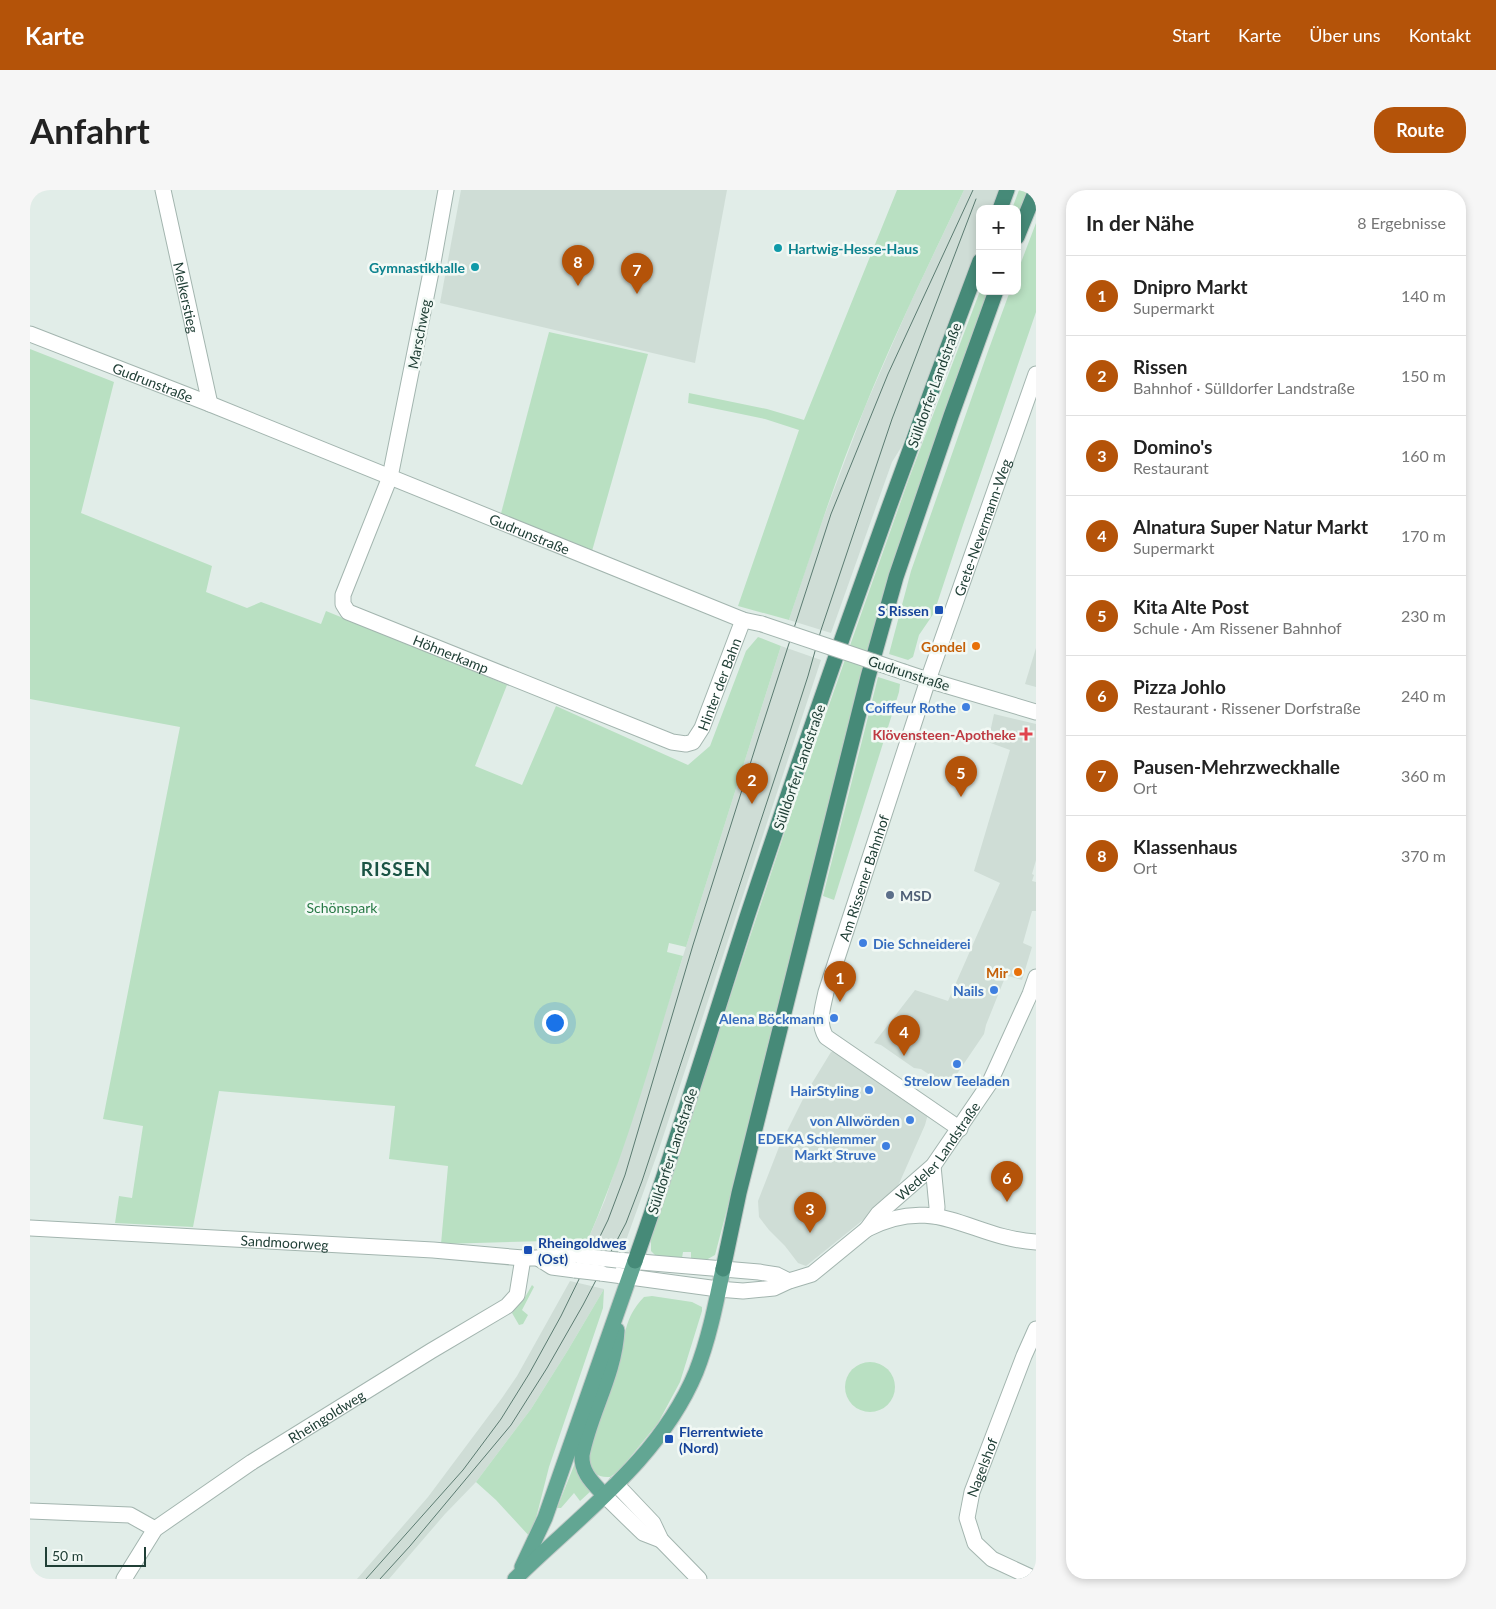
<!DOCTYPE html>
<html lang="de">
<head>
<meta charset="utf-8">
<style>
  :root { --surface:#fff; --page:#f6f6f6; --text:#222; --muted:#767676; --line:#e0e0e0; --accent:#b45309 }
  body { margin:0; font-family:Lato,sans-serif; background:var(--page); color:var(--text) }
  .controls { position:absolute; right:15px; top:15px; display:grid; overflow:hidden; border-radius:10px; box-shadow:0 2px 8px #0003 }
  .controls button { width:45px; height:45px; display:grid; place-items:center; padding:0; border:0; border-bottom:1px solid var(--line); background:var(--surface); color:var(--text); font:25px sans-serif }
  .scale { position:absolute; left:15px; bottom:12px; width:101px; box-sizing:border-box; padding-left:5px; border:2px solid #203f36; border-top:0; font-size:14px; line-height:18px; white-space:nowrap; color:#203f36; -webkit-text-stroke:4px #f2f9f5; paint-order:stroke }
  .you { position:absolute; left:524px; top:832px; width:18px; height:18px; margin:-12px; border:4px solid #fff; border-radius:50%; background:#1a73e8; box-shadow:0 0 0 8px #1a73e833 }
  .badge { display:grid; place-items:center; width:32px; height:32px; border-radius:50%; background:var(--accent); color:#fff; font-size:16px; font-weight:700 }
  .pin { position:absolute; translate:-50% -41px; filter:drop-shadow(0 1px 2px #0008) }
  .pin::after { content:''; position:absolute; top:26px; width:18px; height:15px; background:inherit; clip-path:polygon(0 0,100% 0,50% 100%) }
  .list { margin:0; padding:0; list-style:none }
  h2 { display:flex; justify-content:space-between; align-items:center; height:65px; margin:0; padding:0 20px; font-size:21px }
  h2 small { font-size:16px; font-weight:400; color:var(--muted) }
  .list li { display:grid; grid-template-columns:32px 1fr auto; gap:15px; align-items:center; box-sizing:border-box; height:80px; padding:0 20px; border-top:1px solid var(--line) }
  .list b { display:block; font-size:19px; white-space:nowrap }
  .list p { margin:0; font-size:16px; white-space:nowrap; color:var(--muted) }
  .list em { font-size:16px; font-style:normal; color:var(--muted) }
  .map { position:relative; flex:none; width:1006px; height:1389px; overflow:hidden; border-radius:20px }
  header { display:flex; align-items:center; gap:30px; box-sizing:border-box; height:70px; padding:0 25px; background:var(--accent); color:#fff }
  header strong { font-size:24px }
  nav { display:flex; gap:28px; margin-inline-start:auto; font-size:18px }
  .intro { display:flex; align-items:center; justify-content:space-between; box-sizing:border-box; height:120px; padding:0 30px }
  h1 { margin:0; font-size:35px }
  .button { padding:12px 22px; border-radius:20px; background:var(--accent); color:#fff; font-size:18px; font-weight:700 }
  main { display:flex; gap:30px; padding:0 30px }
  aside { flex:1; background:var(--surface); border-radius:20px; box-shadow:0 2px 8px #0003 }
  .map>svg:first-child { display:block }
  .built { fill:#cfddd6 }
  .green { fill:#b9e0c2 }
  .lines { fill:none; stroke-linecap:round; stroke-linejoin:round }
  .minor-casing { stroke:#a3b5af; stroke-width:17 }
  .primary-casing { stroke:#c1c9c7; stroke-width:17 }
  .trunk-casing { stroke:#c1c9c7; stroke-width:17 }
  .minor { stroke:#fff; stroke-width:15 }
  .primary { stroke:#62a693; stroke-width:15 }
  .trunk { stroke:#468a78; stroke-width:15 }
  .tram { stroke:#5b7b71; stroke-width:1 }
  .minor-bridge-casing { stroke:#a3b5af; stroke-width:17; stroke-linecap:butt }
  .minor-bridge { stroke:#fff; stroke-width:15 }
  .culture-dot { fill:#0f9aa8; stroke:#f2f9f5; stroke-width:2 }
  .transit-dot { fill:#1a4fb4; stroke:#f2f9f5; stroke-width:2 }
  .food-dot { fill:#e8710a; stroke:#f2f9f5; stroke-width:2 }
  .shop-dot { fill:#3f7fe0; stroke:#f2f9f5; stroke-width:2 }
  .health-dot { fill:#e0444e; stroke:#f2f9f5; stroke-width:2 }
  .service-dot { fill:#5c6f8a; stroke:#f2f9f5; stroke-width:2 }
  .labels { text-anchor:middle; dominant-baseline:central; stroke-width:5; stroke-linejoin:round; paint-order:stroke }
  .culture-label { font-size:14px; font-weight:bold; fill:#0d838f; stroke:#f2f9f5; text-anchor:start }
  .street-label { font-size:14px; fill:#203f36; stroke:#f2f9f5 }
  .transit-label { font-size:14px; font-weight:bold; fill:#164399; stroke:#f2f9f5; text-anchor:start }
  .food-label { font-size:14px; font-weight:bold; fill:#c56008; stroke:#f2f9f5; text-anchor:end }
  .shop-label { font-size:14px; font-weight:bold; fill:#366cbe; stroke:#f2f9f5; text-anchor:end }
  .health-label { font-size:14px; font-weight:bold; fill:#be3a42; stroke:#f2f9f5; text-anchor:end }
  .service-label { font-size:14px; font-weight:bold; fill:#4e5e75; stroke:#f2f9f5; text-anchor:start }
  .park-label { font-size:14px; fill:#277945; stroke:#f2f9f5 }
  .district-label { font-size:19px; font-weight:bold; letter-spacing:1px; fill:#1a5344; stroke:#f2f9f5 }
</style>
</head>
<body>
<header>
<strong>Karte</strong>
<nav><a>Start</a><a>Karte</a><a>Über uns</a><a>Kontakt</a></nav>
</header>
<div class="intro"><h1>Anfahrt</h1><a class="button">Route</a></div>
<main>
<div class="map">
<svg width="1006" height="1389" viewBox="0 0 1006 1389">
  <rect width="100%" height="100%" fill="#e1ede8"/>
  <g class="built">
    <path d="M431,0H697L665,173L410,113Z"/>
    <path d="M934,0H970L962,19H950V52L872,256L862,272L801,443L759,430L787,345L835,217L879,116Z"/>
    <path d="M751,456L791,470L629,959L594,1056L556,1054L575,1010L594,953Z"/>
    <path d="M1006,458V497L995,494Z"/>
    <path d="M964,524L1006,534V670L1002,684L1004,685L1002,691L1006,692V721H1002L993,753L1002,757L992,790L978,786L974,790L956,835L954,844L918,897L891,879L884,878L851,855L844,853L885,800L918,811L970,693L944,681L980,560L958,552Z"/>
    <path d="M801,862H806L898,924L895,935L864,1005L776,1076L768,1073L755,1056L739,1040L729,1027L728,1011L749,957L776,903Z"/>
    <path d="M540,1091L574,1099L538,1160L501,1219L446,1292L415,1324L359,1389H327L398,1307L472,1208L487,1186Z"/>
  </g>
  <g class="green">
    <path d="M867,0H934C900,72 865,143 835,217C806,286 783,359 759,430L708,416L769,240L735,229L658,213L659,203L737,219L774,230Z"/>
    <path d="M989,0H998L987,28V19H982Z"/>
    <path d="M1006,33V122L933,335L904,423L889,445L883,467L878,470L859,464L881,381L957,164L980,101H987V83Z"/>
    <path d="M950,101H961L862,384L794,632L723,920L685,1065L676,1070L661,1069V1062H653L652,1068L627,1067L621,1061V1046L762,620L878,291Z"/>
    <path d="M519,142L618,164L560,368L469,331Z"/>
    <path d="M0,159L84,192L51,323L182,376L176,402L217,418L231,412L291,434L296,421L477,495L445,576L492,595L526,516L658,575L680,556L716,461L728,447L751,456L656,757L639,753L637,762L653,766C623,862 597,961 556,1054L517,1051L411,1054L418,976L359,969L365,916L189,901L163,1037L85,1033L89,1006L102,1008L113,936L73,929L150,537L0,509Z"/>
    <path d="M848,487L870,494L869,502L804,710L793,706Z"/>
    <path d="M502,1095L504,1097L492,1120L498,1125L493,1134L489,1135L482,1123L494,1109Z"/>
    <path d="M574,1099L573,1118L519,1277L501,1348L466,1310L446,1292L501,1219L538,1160Z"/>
    <path d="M622,1106L662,1112L672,1117V1121L650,1192L628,1233L589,1281L580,1287C567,1288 562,1282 556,1271C566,1239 579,1206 588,1173C596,1146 593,1129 614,1107Z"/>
    <circle cx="840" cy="1197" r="25"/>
    <path d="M545,1273L562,1300L550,1311L544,1303L531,1318H527Z"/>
  </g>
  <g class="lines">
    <g class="minor-casing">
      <g id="minor">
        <path id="s1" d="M133,0L180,214"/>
        <path id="s2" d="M416,0L404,67L360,287L313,405V414L318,422L642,552L656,554L663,552L672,538L713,430"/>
        <path id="s3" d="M0,144L180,214L713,430L732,434"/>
        <path d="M874,482L898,490L1006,522"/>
        <path id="s4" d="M930,939L796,847C787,832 793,817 796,802L898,490L1006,184"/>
        <path d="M903,976L907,1017L906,1026"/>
        <path id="s5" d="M0,1038L403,1060L493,1068H508L523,1063L550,1066"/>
        <path d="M837,1039C907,1003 940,1048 1006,1052"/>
        <path d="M508,1068L522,1077L545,1080"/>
        <path d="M587,1070L729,1082L747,1085L759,1091"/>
        <path id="s6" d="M571,1083L688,1099L713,1101L744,1098L759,1091L782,1084L837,1039L848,1024L903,976L959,894L1000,804L1006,787"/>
        <path d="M586,1294L623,1333L631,1350L669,1389"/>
        <path d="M574,1305L613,1343L631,1350"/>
        <path d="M0,1321L100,1325L125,1339"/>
        <path id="s7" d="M94,1389L125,1339L222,1272L401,1161L477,1116L487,1105L493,1068"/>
        <path id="s8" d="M1005,1389L962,1369L945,1353L937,1328L942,1302L994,1166L1006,1139"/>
      </g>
    </g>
    <g class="primary-casing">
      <g id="primary">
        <path d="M574,1305C563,1293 551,1283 552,1265C560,1223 585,1184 587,1140"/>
        <path d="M492,1377L515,1328L605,1071"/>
        <path d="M485,1389C550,1325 630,1269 666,1182C679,1149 686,1113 693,1079"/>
      </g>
    </g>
    <g class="trunk-casing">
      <g id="trunk">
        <path d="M970,19L977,0"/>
        <path d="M987,47L1006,0"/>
        <path d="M605,1071C645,958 680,842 717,727C790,507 868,288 950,71"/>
        <path d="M693,1079L709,1003L838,487L866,387L921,226L966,101"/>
      </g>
    </g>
    <use href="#minor" class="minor"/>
    <use href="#primary" class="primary"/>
    <use href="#trunk" class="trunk"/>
    <g class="tram">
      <path d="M336,1389L433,1280L471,1229L499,1184L531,1126L578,1030L595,985L663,755L729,546L801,324L858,184L943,0"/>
      <path d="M350,1389L380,1356L481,1235L517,1178L553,1115L596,1033L612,991L687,764L756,554L778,486L791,440L862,229L946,9"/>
    </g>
    <g class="minor-bridge-casing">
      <g id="minor-bridge">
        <path d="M732,434L874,482"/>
        <path d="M550,1066L587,1070"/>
        <path d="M545,1080L571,1083"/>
      </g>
    </g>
    <use href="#minor-bridge" class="minor-bridge"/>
  </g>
  <g class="culture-dot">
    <circle cx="748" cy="58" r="5"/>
    <circle cx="445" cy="77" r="5"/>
  </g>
  <g class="transit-dot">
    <rect x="904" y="415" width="10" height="10" rx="2.5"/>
    <rect x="493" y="1055" width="10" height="10" rx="2.5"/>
    <rect x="634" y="1244" width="10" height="10" rx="2.5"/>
  </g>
  <g class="food-dot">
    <circle cx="946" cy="456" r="5"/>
    <circle cx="988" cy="782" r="5"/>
  </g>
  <g class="shop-dot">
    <circle cx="936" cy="517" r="5"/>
    <circle cx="833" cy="753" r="5"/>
    <circle cx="964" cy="800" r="5"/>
    <circle cx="804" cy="828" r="5"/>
    <circle cx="927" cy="874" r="5"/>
    <circle cx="839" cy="900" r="5"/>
    <circle cx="880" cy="930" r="5"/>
    <circle cx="856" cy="956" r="5"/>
  </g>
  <path class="health-dot" d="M993.5 536.5h5v5h5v5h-5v5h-5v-5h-5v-5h5z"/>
  <circle class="service-dot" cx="860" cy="705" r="5"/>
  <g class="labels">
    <g class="culture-label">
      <text x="758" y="58">Hartwig-Hesse-Haus</text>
      <text x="435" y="77" text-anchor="end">Gymnastikhalle</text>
    </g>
    <g class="street-label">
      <text stroke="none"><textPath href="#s1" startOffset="110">Melkerstieg</textPath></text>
      <text transform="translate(389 144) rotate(-79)">Marschweg</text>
      <text stroke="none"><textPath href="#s3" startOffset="132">Gudrunstraße</textPath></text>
      <text transform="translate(904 195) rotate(-70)">Sülldorfer Landstraße</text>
      <text stroke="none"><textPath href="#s4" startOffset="699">Grete-Nevermann-Weg</textPath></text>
      <text stroke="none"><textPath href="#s3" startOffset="538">Gudrunstraße</textPath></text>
      <text stroke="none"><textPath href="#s2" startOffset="549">Höhnerkamp</textPath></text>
      <text transform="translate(879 483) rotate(18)">Gudrunstraße</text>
      <text stroke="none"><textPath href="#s2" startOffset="872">Hinter der Bahn</textPath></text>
      <text transform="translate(769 577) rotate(-71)">Sülldorfer Landstraße</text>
      <text stroke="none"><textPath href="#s4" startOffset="329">Am Rissener Bahnhof</textPath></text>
      <text stroke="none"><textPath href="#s6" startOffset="392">Wedeler Landstraße</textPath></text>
      <text transform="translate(642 961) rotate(-72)">Sülldorfer Landstraße</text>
      <text stroke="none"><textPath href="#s5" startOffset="255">Sandmoorweg</textPath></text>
      <text stroke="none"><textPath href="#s7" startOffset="264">Rheingoldweg</textPath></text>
      <text stroke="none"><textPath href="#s8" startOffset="150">Nagelshof</textPath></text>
    </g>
    <g class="transit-label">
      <text x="899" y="420" text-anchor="end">S Rissen</text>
      <text x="508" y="1052">Rheingoldweg<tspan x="508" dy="16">(Ost)</tspan></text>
      <text x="649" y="1241">Flerrentwiete<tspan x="649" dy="16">(Nord)</tspan></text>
    </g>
    <g class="food-label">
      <text x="936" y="456">Gondel</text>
      <text x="978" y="782">Mir</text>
    </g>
    <g class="shop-label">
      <text x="926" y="517">Coiffeur Rothe</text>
      <text x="843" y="753" text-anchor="start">Die Schneiderei</text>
      <text x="954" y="800">Nails</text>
      <text x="794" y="828">Alena Böckmann</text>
      <text x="927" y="890" text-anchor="middle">Strelow Teeladen</text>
      <text x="829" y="900">HairStyling</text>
      <text x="870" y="930">von Allwörden</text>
      <text x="846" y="948">EDEKA Schlemmer<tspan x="846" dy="16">Markt Struve</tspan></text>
    </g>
    <g class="health-label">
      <text x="986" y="544">Klövensteen-Apotheke</text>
    </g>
    <g class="service-label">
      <text x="870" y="705">MSD</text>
    </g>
    <g class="park-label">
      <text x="312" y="717">Schönspark</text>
    </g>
    <g class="district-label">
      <text x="366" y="678">RISSEN</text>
    </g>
  </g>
</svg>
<div class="controls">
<button>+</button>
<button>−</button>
</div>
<div class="scale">50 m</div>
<div class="you"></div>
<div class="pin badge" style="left:810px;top:812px">1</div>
<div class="pin badge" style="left:722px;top:614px">2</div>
<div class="pin badge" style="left:780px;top:1043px">3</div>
<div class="pin badge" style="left:874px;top:866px">4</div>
<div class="pin badge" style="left:931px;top:607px">5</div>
<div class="pin badge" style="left:977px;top:1012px">6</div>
<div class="pin badge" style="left:607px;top:104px">7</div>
<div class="pin badge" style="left:548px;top:96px">8</div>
</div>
<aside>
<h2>In der Nähe<small>8 Ergebnisse</small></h2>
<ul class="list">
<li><span class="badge">1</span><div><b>Dnipro Markt</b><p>Supermarkt</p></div><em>140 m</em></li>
<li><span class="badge">2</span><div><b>Rissen</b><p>Bahnhof · Sülldorfer Landstraße</p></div><em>150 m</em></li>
<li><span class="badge">3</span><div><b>Domino's</b><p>Restaurant</p></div><em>160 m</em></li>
<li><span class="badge">4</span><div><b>Alnatura Super Natur Markt</b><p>Supermarkt</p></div><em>170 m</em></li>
<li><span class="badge">5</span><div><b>Kita Alte Post</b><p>Schule · Am Rissener Bahnhof</p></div><em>230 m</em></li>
<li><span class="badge">6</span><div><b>Pizza Johlo</b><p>Restaurant · Rissener Dorfstraße</p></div><em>240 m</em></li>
<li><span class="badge">7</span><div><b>Pausen-Mehrzweckhalle</b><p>Ort</p></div><em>360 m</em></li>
<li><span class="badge">8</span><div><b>Klassenhaus</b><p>Ort</p></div><em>370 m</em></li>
</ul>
</aside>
</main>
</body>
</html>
